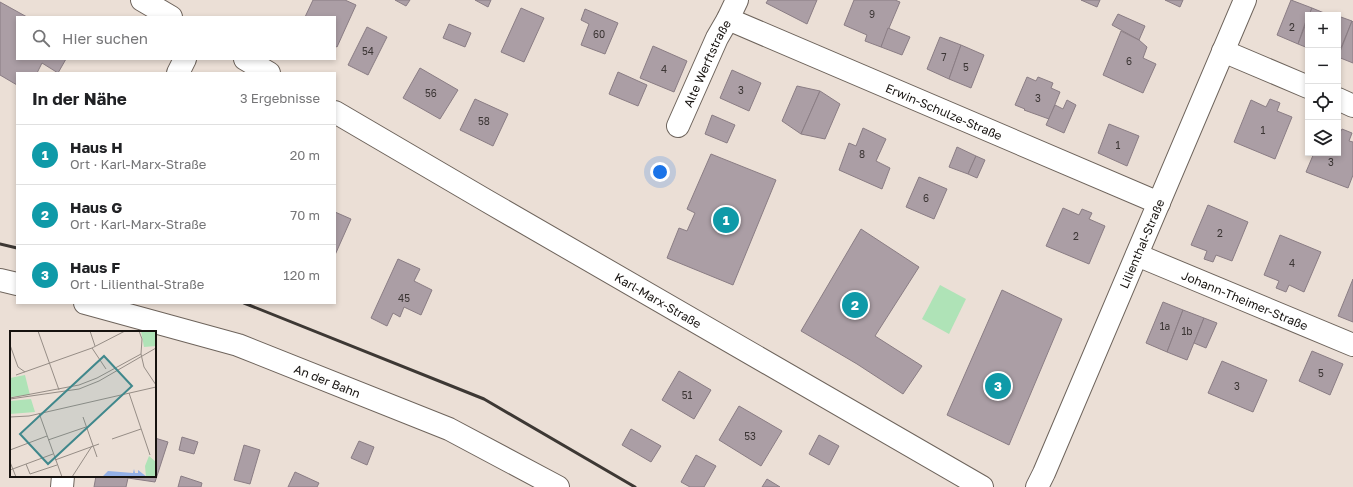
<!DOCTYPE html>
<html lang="de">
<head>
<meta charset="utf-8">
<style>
  :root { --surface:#fff; --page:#f2f2f2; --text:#202124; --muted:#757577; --line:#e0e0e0; --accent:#40888c }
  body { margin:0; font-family:"Golos Text",sans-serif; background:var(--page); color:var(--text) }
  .controls { position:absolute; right:12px; top:12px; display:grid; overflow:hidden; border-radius:0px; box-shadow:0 2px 6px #0003 }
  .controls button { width:36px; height:36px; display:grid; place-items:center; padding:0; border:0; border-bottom:1px solid var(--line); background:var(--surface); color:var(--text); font:20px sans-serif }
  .you { position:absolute; left:660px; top:172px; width:14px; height:14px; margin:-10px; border:3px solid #fff; border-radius:50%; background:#1a73e8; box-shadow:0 0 0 6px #1a73e833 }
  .badge { display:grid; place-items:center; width:26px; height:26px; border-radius:50%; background:var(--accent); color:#fff; font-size:13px; font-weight:700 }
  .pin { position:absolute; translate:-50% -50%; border:2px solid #fff; box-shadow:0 1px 4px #0006 }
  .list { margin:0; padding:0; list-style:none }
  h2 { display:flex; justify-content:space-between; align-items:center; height:52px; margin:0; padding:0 16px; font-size:17px }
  h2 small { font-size:13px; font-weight:400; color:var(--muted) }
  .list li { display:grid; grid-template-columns:26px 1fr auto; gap:12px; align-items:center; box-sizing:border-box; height:60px; padding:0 16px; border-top:1px solid var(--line) }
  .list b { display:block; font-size:15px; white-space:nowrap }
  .list p { margin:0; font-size:13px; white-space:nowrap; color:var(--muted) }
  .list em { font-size:13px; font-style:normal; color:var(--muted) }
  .icon { flex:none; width:22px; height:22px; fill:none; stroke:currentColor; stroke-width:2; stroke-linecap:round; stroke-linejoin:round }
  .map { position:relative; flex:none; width:1353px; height:487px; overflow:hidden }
  .search { position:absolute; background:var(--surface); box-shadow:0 2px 6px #0003; left:16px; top:16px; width:320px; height:44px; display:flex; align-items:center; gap:10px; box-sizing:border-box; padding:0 14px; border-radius:0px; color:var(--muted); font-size:15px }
  .panel { position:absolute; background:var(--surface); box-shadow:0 2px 6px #0003; left:16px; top:72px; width:320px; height:232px; border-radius:0px }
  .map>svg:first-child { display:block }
  .green { fill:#afe3b7 }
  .building { fill:#ab9ea5; stroke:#8a7d84 }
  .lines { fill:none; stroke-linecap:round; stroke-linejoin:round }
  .minor-casing { stroke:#6e645c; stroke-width:24 }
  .minor { stroke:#fff; stroke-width:22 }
  .rail { stroke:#3d3834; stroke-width:3 }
  .labels { text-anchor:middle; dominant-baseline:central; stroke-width:3.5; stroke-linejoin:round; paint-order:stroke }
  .number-label { font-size:10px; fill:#3b3534 }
  .street-label { font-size:12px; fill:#16120f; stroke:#f8ece3 }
  .inset-road { fill:none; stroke:#968d86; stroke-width:1 }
  .view { fill:#40888c; fill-opacity:0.15; stroke:#40888c; stroke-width:2 }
  .inset-edge { fill:none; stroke:#16120f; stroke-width:2 }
</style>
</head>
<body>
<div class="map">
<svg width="1353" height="487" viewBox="0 0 1353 487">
  <rect width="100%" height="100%" fill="#ebdfd6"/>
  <path class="green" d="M940,285L966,299L949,334L922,319Z"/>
  <g class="building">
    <path d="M313,0H345L356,5L337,47L335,46V17H305Z"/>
    <path d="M395,0H410L406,6Z"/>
    <path d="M475,0H491L488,7Z"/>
    <path d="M768,0H817L807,24L766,3Z"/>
    <path d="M854,0H895L900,2L881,47L865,41L867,35L844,25Z"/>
    <path d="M1081,0H1100L1097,7Z"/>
    <path d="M1165,0H1183L1180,7Z"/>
    <path d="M1291,0L1312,8L1309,15H1308L1298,44L1277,35Z"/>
    <path d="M0,2L27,17H17V59H66L58,73L42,63L37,73H17V85L0,75Z"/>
    <path d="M521,8L544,18L524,62L501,52Z"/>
    <path d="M1312,8L1329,15H1309Z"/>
    <path d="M585,9L618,23L605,54L581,45L589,24L581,20Z"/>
    <path d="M1118,14L1145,26L1139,40L1112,25Z"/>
    <path d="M1338,16L1352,21L1338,55Z"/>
    <path d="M1308,18V48L1298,44Z"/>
    <path d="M1352,21L1353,22V63L1338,57Z"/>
    <path d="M449,24L471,33L465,47L443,38Z"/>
    <path d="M367,27L387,37L368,75L348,65Z"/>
    <path d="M888,28L910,37L902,55L881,47Z"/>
    <path d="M1121,31L1139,40L1147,47L1143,58L1156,64L1143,93L1103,75Z"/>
    <path d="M940,37L961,45L949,79L927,69Z"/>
    <path d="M961,45L984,55L971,88L949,79Z"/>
    <path d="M653,46L687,61L674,92L640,78Z"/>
    <path d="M420,68L458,90L440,119L403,98Z"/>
    <path d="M732,70L761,83L749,111L720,98Z"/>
    <path d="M618,72L647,85L638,106L609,94Z"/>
    <path d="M1027,77L1036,81L1038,77L1053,83L1051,88L1060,92L1049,119L1024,110L1025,109L1015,105Z"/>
    <path d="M797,86L820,91L801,134L782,121Z"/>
    <path d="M820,91L840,104L825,139L801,134Z"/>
    <path d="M475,99L508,114L493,146L460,130Z"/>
    <path d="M1270,99L1280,103L1277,111L1292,117L1275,159L1234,142L1251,100L1266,107Z"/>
    <path d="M1067,100L1076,105L1064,133L1046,125L1055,105L1063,109Z"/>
    <path d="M712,115L735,125L727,143L705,134Z"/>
    <path d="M1109,124L1139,136L1127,166L1098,153Z"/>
    <path d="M863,128L886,139L876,161L890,168L882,189L839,170L849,143L856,146Z"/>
    <path d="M1342,129L1352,133L1349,141L1353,142V175L1348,188L1306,172L1314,153H1338V136Z"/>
    <path d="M957,147L976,156L968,174L949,167Z"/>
    <path d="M711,154L776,180L733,285L667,258L679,228L687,231L695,213L687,209Z"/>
    <path d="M976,156L985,160L977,178L968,174Z"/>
    <path d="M919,177L947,189L934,219L906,207Z"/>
    <path d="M1208,205L1248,222L1232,261L1216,255L1213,262L1204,259L1207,251L1191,245Z"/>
    <path d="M1063,208L1079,215L1082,209L1092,213L1089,219L1105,226L1089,264L1046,246Z"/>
    <path d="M335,212L351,219L335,255Z"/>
    <path d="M861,229L919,267L875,336L922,366L903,394L857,364L801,331Z"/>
    <path d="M1280,235L1321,252L1304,292L1289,285L1286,292L1276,288L1279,281L1264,275Z"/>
    <path d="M398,259L420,269L414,281L432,290L421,315L404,307L400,317L393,313L387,326L371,318Z"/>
    <path d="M1353,279V322L1338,316Z"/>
    <path d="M1002,290L1062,319L1009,445L947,415Z"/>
    <path d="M1163,302L1183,310L1167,352L1146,343Z"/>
    <path d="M1183,310L1204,318L1187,360L1167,352Z"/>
    <path d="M1204,318L1217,323L1206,348L1194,343Z"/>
    <path d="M1312,351L1343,364L1330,395L1299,381Z"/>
    <path d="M1222,361L1267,380L1253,412L1208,393Z"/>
    <path d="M679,371L711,390L694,419L662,400Z"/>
    <path d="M739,406L782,431L761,466L719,440Z"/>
    <path d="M631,429L661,446L651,462L622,445Z"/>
    <path d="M819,435L839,446L829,465L809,454Z"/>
    <path d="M182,437L198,442L194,454L179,450Z"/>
    <path d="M155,438L168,442L155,482L128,478L126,487H94L96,476H155Z"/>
    <path d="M359,441L374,447L367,465L351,458Z"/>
    <path d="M244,445L260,450L250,484L234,480Z"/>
    <path d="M696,455L716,466L704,487H690L681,482Z"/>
    <path d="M295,472L319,483L317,487H288Z"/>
    <path d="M181,476L202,483L201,487H178Z"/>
    <path d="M767,479L780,487H762Z"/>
  </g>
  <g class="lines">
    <g class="minor-casing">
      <g id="minor">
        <path d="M142,0L171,17"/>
        <path id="s1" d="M728,19L1159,203"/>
        <path d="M1223,51L1308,87"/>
        <path d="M245,59L269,73"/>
        <path d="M178,73L185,59"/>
        <path d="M1338,99L1353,106"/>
        <path id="s2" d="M335,112L487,201L982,487"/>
        <path id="s3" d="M678,126L717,38L728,19L737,0"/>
        <path id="s4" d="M1137,255L1353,345"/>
        <path d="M0,280L17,284"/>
        <path id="s5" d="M85,303L238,345L449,429L558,487"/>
        <path d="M62,487L63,476"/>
        <path id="s6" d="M1037,487L1044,473L1245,0"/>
      </g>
    </g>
    <use href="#minor" class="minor"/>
    <g class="rail">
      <path d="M0,244L17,248"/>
      <path d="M244,303L484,399L635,487"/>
    </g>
  </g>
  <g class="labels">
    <g class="number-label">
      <text x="872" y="14">9</text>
      <text x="1292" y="27">2</text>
      <text x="599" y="34">60</text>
      <text x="368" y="51">54</text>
      <text x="944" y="57">7</text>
      <text x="1129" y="61">6</text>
      <text x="966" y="67">5</text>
      <text x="664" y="69">4</text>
      <text x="741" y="90">3</text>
      <text x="431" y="93">56</text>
      <text x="1038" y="98">3</text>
      <text x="484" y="121">58</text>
      <text x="1263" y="130">1</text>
      <text x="1118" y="145">1</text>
      <text x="862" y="154">8</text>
      <text x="1331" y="162">3</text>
      <text x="926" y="198">6</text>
      <text x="1220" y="233">2</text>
      <text x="1076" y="236">2</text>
      <text x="1292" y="263">4</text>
      <text x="404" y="298">45</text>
      <text x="1165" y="326">1a</text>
      <text x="1187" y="331">1b</text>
      <text x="1321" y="373">5</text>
      <text x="1237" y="386">3</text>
      <text x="687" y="395">51</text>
      <text x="750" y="436">53</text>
    </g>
    <g class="street-label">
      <text stroke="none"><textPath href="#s3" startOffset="69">Alte Werftstraße</textPath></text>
      <text stroke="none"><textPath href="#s1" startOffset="235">Erwin-Schulze-Straße</textPath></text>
      <text stroke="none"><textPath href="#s6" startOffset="265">Lilienthal-Straße</textPath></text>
      <text stroke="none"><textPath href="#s2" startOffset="374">Karl-Marx-Straße</textPath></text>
      <text stroke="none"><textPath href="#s4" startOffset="117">Johann-Theimer-Straße</textPath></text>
      <text stroke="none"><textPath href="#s5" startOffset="255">An der Bahn</textPath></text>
    </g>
  </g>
  <g transform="translate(10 331)">
    <rect width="146" height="146" fill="#ebdfd6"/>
    <path d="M131,0H146V15L134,16ZM15,44L20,64L0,66V47ZM21,68L25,81L0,83V70ZM139,125L146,131V144L143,146H136L135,135Z" fill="#afe3b7"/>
    <path d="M124,138L125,142H128V139L137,146H92L98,140L123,142Z" fill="#93b0e6"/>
    <path class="inset-road" d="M28,0L49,59M80,0L85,15M129,0L132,8L131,23L134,36L146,54M0,14L8,36L15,41M82,17L96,38M6,44L82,17L115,0M119,62L140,124M0,67L69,54L87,47L131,23M0,68L69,58L89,50L146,17M29,82L52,146M0,86L19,85L146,56M73,86L87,126M102,108L131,98M38,109L76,96M0,119L37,105M45,129L89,113M0,131L6,146M16,133L20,143L47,134M0,139L43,123M62,146L82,115"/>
    <path class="view" d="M94,25L122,55L38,133L10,103Z"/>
    <rect width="146" height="146" class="inset-edge"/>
  </g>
</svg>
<div class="controls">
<button>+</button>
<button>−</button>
<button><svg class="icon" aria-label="locate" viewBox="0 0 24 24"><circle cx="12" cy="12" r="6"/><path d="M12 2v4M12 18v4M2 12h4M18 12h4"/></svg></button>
<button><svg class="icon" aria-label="layers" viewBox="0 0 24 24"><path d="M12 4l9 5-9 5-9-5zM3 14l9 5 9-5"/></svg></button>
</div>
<div class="you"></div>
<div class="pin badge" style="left:726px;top:220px;background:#0f9aa8">1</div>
<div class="pin badge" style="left:855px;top:305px;background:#0f9aa8">2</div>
<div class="pin badge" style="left:998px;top:386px;background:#0f9aa8">3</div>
<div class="search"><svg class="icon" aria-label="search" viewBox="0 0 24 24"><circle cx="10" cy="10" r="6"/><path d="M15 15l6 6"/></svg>Hier suchen</div>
<section class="panel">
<h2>In der Nähe<small>3 Ergebnisse</small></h2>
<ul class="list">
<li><span class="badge" style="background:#0f9aa8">1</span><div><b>Haus H</b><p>Ort · Karl-Marx-Straße</p></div><em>20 m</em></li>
<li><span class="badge" style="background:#0f9aa8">2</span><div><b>Haus G</b><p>Ort · Karl-Marx-Straße</p></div><em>70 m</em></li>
<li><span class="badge" style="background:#0f9aa8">3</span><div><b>Haus F</b><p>Ort · Lilienthal-Straße</p></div><em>120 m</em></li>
</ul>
</section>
</div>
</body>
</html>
